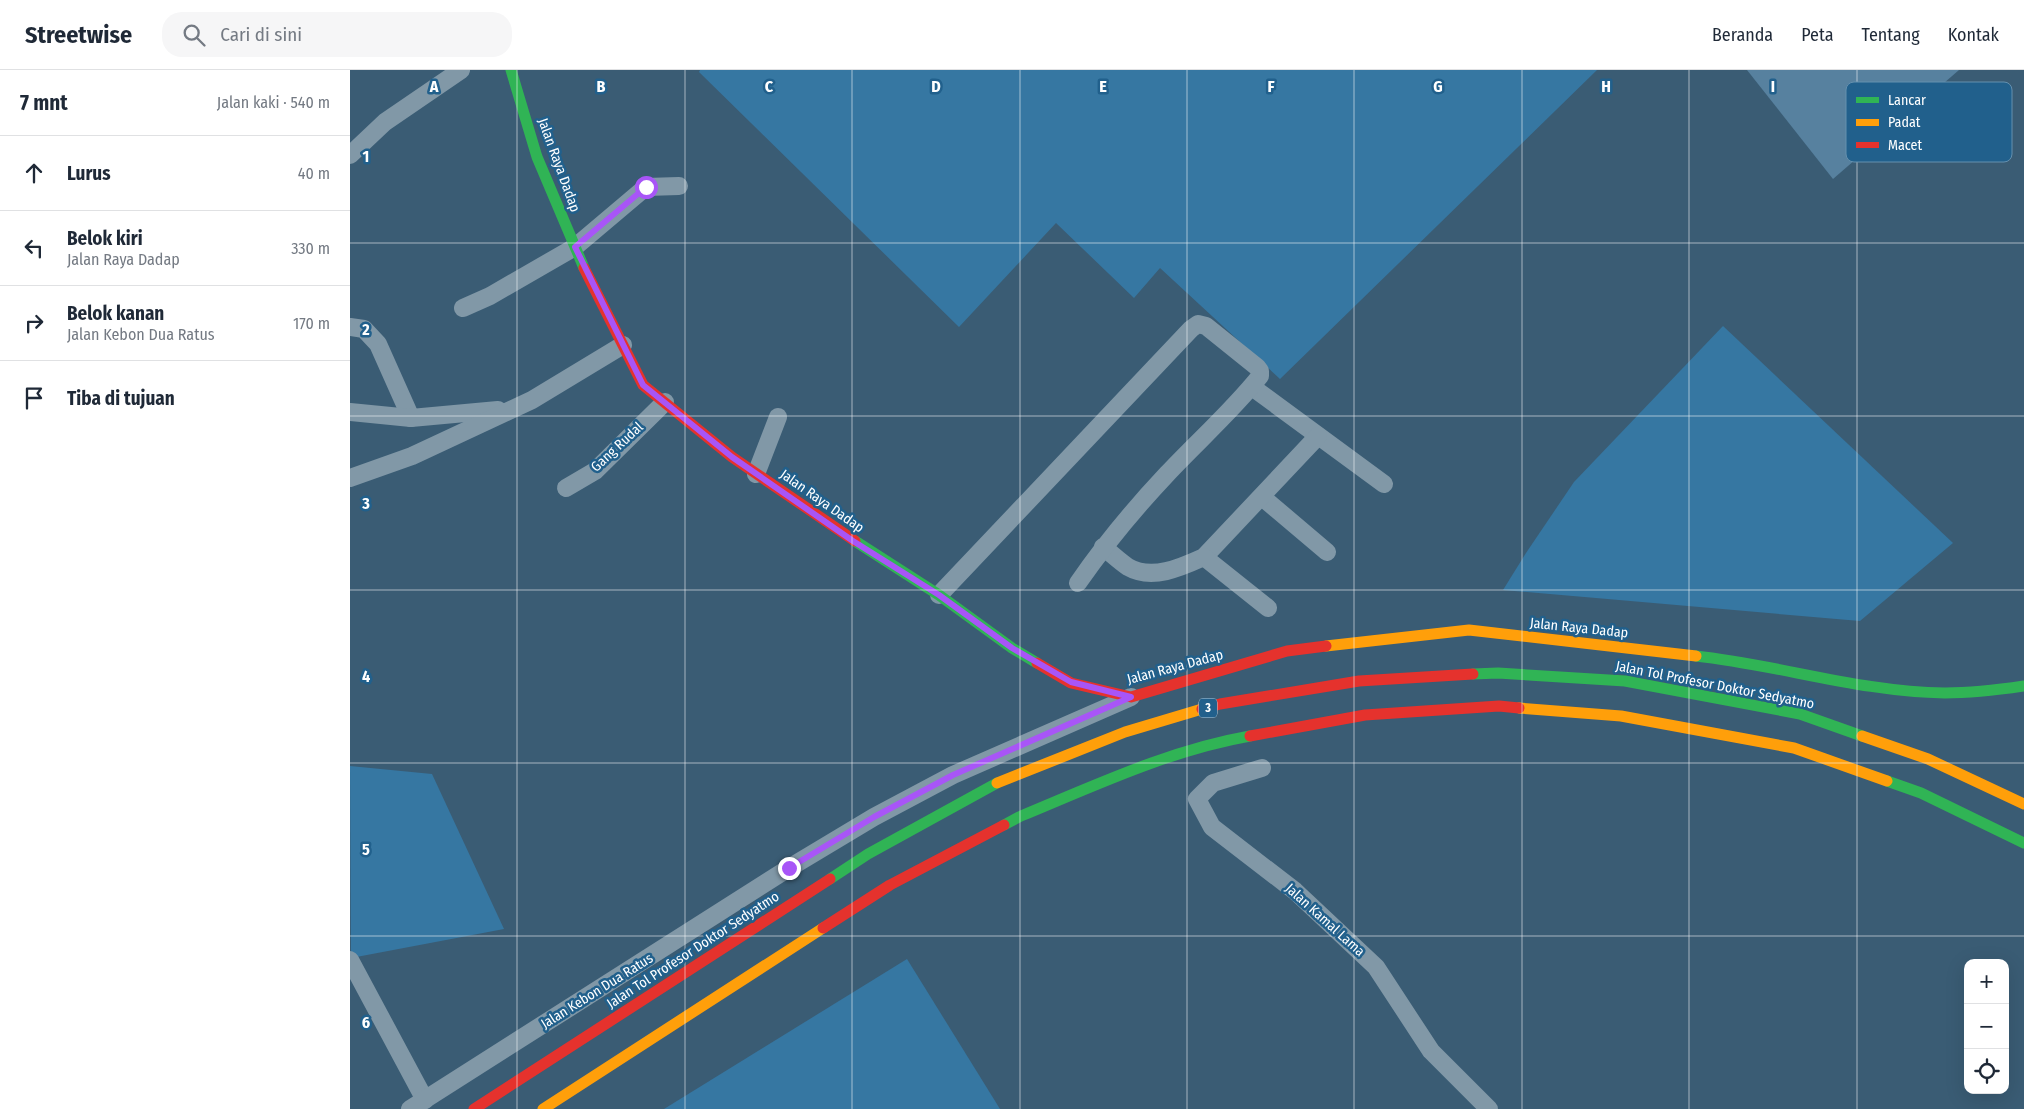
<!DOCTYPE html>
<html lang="id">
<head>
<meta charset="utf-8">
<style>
  :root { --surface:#fff; --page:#f6f6f7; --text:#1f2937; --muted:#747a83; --line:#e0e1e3 }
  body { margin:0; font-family:"Fira Sans Condensed",sans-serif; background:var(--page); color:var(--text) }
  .controls { position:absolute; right:15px; bottom:15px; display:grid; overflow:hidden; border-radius:10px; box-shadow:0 5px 20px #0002 }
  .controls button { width:45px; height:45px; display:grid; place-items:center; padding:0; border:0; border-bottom:1px solid var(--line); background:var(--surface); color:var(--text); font:25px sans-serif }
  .stop { position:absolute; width:15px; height:15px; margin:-11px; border:4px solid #a855f7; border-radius:50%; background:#fff }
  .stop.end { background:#a855f7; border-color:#fff; box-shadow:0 1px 5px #0008 }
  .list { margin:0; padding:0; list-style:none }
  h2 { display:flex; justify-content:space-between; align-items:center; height:65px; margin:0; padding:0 20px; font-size:21px }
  h2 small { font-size:16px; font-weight:400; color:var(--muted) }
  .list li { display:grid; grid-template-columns:32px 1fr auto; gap:15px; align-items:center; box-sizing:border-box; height:75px; padding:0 20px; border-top:1px solid var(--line) }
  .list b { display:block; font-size:19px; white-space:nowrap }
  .list p { margin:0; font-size:16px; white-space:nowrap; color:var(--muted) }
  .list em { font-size:16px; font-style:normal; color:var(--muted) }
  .icon { flex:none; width:28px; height:28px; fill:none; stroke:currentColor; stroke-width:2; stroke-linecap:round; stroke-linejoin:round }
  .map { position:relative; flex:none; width:1674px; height:1039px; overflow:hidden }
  header { display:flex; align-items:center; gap:30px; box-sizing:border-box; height:70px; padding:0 25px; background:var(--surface); border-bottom:1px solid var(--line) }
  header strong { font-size:24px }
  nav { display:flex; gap:28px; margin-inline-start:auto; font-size:18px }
  .search { width:350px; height:45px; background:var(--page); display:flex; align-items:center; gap:12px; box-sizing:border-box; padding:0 18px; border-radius:20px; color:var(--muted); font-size:19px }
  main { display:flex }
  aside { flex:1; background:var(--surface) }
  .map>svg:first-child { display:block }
  .green { fill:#3677a2 }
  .water { fill:#57819f }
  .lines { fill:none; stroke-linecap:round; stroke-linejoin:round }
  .street { stroke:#8198a7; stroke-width:18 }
  .fast { stroke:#30b455; stroke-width:11 }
  .slow { stroke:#ff9f0a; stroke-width:11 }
  .jam { stroke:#e5322d; stroke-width:11 }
  .route { stroke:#a855f7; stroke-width:6 }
  .grid { fill:none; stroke:#fff; stroke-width:1; stroke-opacity:0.55 }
  .labels { text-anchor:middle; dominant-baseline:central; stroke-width:5; stroke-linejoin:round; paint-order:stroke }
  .shield { fill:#21608c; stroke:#bccfdc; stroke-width:1 }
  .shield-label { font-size:12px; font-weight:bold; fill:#fff }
  .street-label { font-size:14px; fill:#fff; stroke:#21608c }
  .key { fill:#21608c; stroke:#6490ae; stroke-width:1 }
  .key-label { font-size:14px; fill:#fff }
  .grid-label { font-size:16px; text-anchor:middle; font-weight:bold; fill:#fff; stroke:#21608c; stroke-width:5; stroke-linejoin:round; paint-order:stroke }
</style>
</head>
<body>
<header>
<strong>Streetwise</strong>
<div class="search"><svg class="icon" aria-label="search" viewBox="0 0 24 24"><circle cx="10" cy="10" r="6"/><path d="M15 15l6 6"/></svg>Cari di sini</div>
<nav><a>Beranda</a><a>Peta</a><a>Tentang</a><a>Kontak</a></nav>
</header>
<main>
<aside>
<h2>7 mnt<small>Jalan kaki · 540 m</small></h2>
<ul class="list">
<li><svg class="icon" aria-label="ahead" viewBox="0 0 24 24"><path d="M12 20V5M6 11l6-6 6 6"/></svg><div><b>Lurus</b></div><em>40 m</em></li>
<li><svg class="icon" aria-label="left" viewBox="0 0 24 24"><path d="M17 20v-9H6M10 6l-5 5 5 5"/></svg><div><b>Belok kiri</b><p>Jalan Raya Dadap</p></div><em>330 m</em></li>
<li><svg class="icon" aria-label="right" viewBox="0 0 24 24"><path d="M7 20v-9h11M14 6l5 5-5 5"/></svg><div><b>Belok kanan</b><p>Jalan Kebon Dua Ratus</p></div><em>170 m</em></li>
<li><svg class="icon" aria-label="arrive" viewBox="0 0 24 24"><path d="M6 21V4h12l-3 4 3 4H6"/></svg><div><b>Tiba di tujuan</b></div></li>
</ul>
</aside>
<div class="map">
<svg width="1674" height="1039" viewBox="0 0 1674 1039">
  <rect width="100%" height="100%" fill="#3a5c74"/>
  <g class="green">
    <path d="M350,0H1247L930,309L810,198L784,228L706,153L609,257L349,2Z"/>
    <path d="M1373,256L1603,473L1510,551L1153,520L1176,483L1224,412Z"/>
    <path d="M0,696L82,704L154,859L1,888Z"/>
    <path d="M557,889L650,1039H314Z"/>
  </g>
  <path class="water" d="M1397,0H1609L1483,109Z"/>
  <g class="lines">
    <g class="street">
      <path d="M0,85L35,52L111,0"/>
      <path d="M113,238L140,226L225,177L296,117L329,116"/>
      <path d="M0,257L14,259L28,274L61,348"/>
      <path d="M902,317L1034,414"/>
      <path d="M0,342L61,348L148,340"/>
      <path d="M406,404L428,347"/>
      <path d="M0,408L62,386L182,330L273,275"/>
      <path d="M216,418L245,401L315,332"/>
      <path d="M912,427L977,482"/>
      <path d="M753,477C761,483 769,491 778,497C802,511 832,497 854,487L968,366"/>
      <path d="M854,487L918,538"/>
      <path d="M589,525L841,259L848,254L856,256L907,297L910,301V306C882,341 848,371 817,404C785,438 755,474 728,513"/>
      <path d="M912,698L863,713L847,729L862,757L945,821L1026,897L1081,981L1139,1039"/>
      <path d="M0,890L75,1030"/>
      <path d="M60,1039L439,798L524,747L603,705L781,627"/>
    </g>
    <g class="fast">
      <path d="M161,0L187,87L234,198"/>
      <path d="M505,471L589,525L662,578L687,593"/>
      <path d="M1346,586C1429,595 1511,622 1595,623C1622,623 1647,620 1674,616"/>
      <path d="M1123,604L1148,603L1275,611L1450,644L1512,666"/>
      <path d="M1537,711L1571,723L1674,773"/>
      <path d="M654,755L671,746C746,715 820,680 900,666"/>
      <path d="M480,809L518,784L647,713"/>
    </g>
    <g class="slow">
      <path d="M976,576L1119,560L1346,586"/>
      <path d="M1169,638L1271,646L1444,678L1537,711"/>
      <path d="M1512,666L1578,689L1674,734"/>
      <path d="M647,713L775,662L852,639"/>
      <path d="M193,1039L473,858"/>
    </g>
    <g class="jam">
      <path d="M234,198L293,315L382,387L505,471"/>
      <path d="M687,593L721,613L781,627L937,581L976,576"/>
      <path d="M852,639L870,634L1009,611L1123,604"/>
      <path d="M900,666L1015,645L1149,636L1169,638"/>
      <path d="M473,858L540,815L654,755"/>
      <path d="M124,1039L480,809"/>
    </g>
  </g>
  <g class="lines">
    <path class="route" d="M296,117L225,177L293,315L382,387L503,471L589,525L662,578L721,612L781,627L603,705L524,747L439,798"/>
  </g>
  <path class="grid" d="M167,0V1039M335,0V1039M502,0V1039M670,0V1039M837,0V1039M1004,0V1039M1172,0V1039M1339,0V1039M1507,0V1039M0,173H1674M0,346H1674M0,520H1674M0,693H1674M0,866H1674"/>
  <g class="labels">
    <rect class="shield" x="849" y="628.5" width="18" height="19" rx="4"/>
    <g class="shield-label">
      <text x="858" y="638">3</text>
    </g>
    <g class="street-label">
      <text transform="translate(209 95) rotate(70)">Jalan Raya Dadap</text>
      <text transform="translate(267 377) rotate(-43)">Gang Rudal</text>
      <text transform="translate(472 431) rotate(35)">Jalan Raya Dadap</text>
      <text transform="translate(1229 558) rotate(6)">Jalan Raya Dadap</text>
      <text transform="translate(825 597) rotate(-15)">Jalan Raya Dadap</text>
      <text transform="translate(1365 615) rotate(11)">Jalan Tol Profesor Doktor Sedyatmo</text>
      <text transform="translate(975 850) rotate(42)">Jalan Kamal Lama</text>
      <text transform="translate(343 880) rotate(-33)">Jalan Tol Profesor Doktor Sedyatmo</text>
      <text transform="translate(247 921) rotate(-32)">Jalan Kebon Dua Ratus</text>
    </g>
  </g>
  <rect x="1496" y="12" width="166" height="80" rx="8" class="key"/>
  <rect x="1506" y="27" width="23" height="6" fill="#30b455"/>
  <rect x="1506" y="49" width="23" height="7" fill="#ff9f0a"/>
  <rect x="1506" y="72" width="23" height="6" fill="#e5322d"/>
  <g class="key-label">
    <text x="1538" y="35">Lancar</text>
    <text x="1538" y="57">Padat</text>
    <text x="1538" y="80">Macet</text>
  </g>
  <g class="grid-label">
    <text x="84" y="22">A</text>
    <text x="251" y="22">B</text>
    <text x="419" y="22">C</text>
    <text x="586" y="22">D</text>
    <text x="753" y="22">E</text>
    <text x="921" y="22">F</text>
    <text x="1088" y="22">G</text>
    <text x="1256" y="22">H</text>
    <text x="1423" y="22">I</text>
    <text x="16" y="92">1</text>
    <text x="16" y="265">2</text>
    <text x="16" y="439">3</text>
    <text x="16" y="612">4</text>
    <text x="16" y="785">5</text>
    <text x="16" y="958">6</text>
  </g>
</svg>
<div class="controls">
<button>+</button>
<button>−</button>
<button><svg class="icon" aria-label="locate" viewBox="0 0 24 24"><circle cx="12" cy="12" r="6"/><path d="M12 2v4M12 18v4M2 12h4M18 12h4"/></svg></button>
</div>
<div class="stop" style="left:296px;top:117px"></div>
<div class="stop end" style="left:439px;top:798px"></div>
</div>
</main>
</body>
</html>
